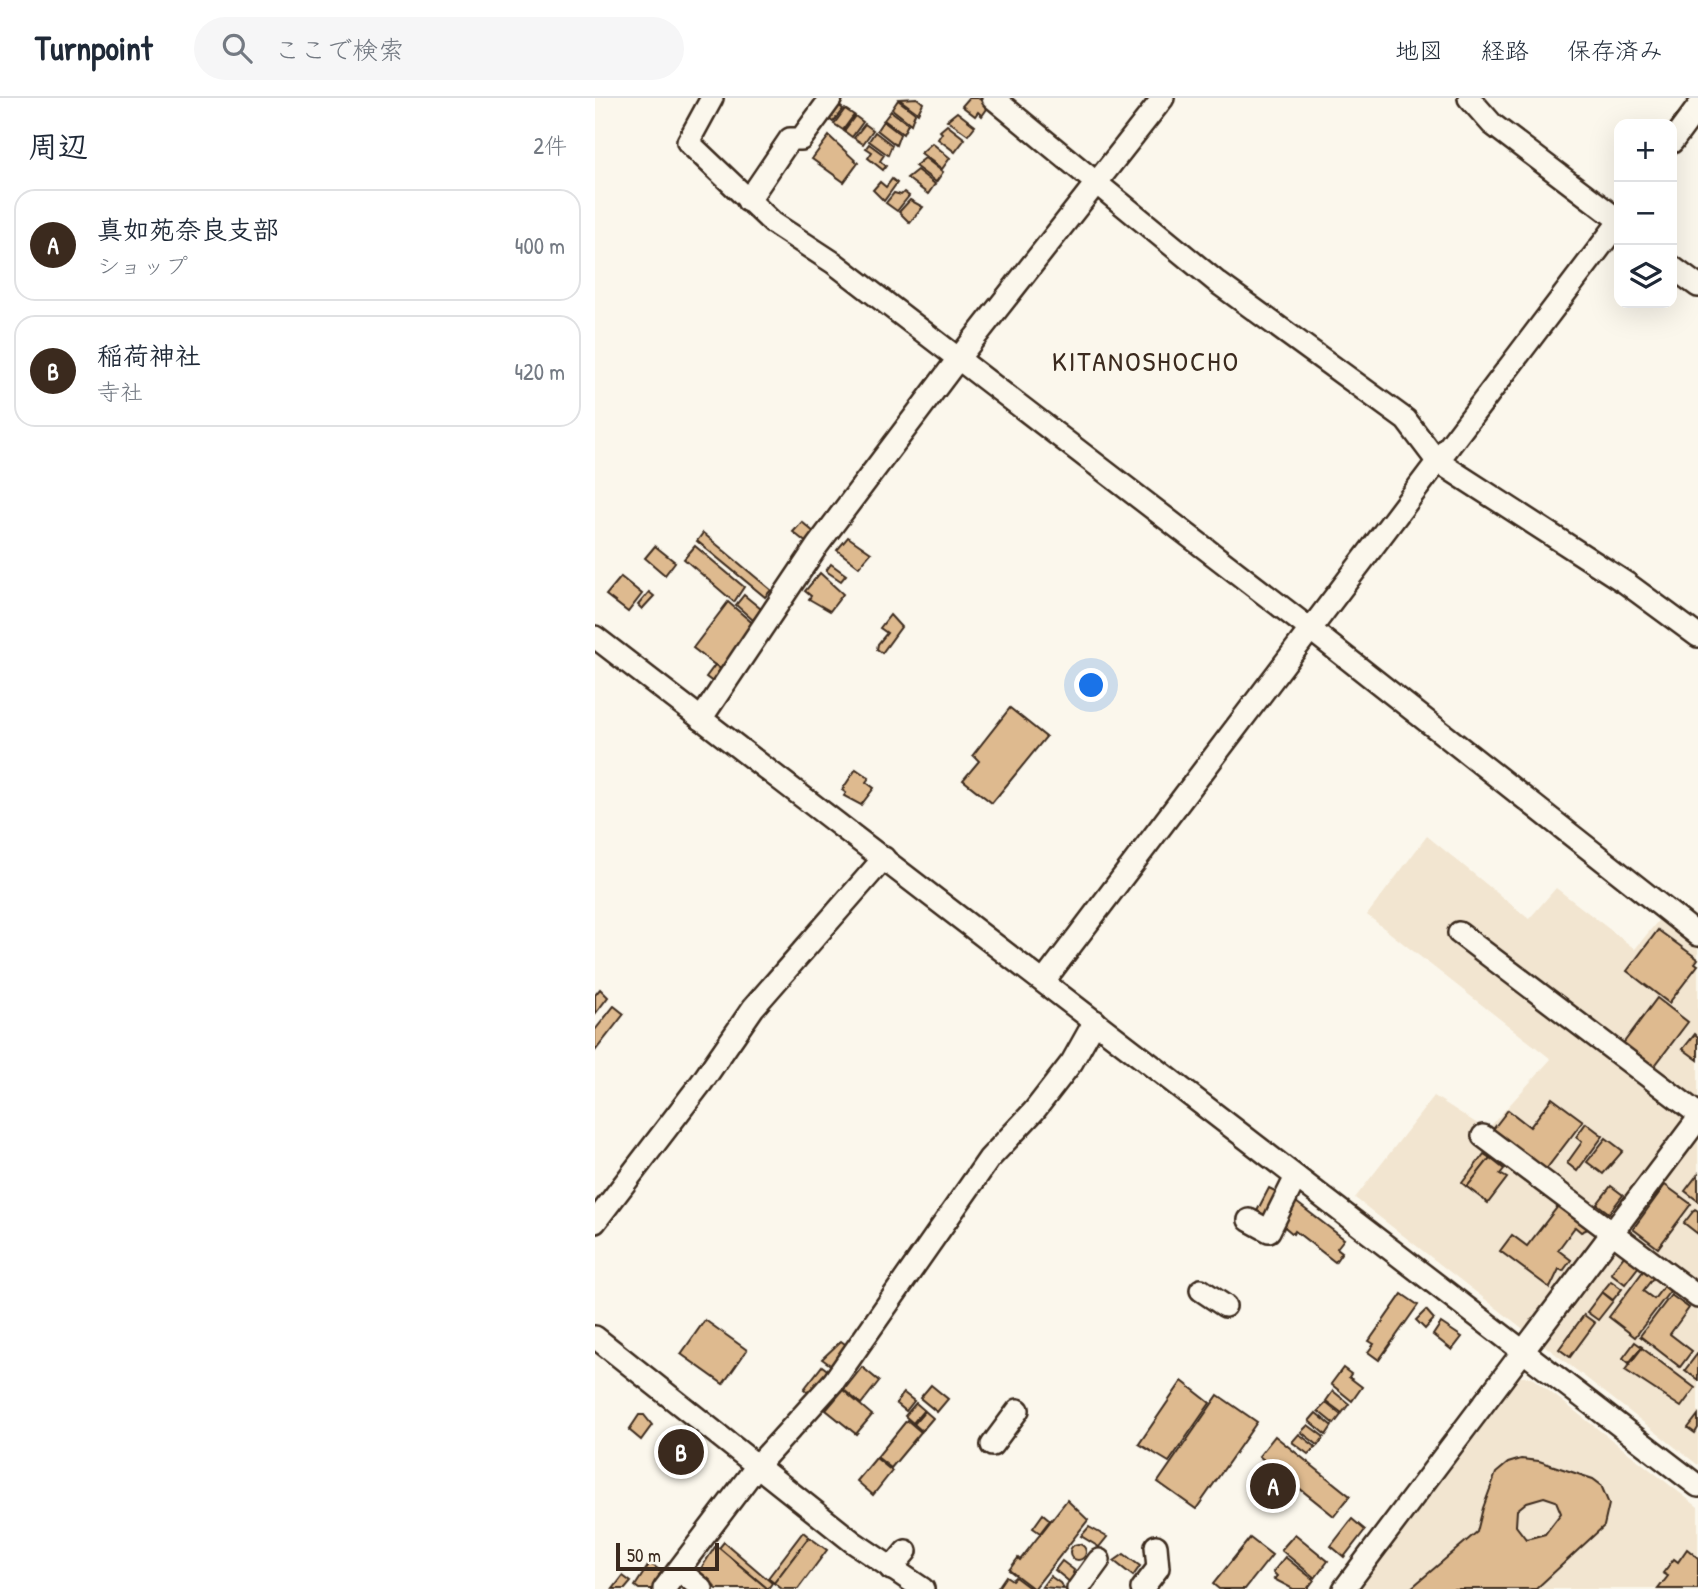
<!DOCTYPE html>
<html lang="ja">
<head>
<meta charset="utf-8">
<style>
  :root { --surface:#fff; --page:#f6f6f7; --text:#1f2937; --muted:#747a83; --line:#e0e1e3; --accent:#3b2a1e }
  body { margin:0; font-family:"Patrick Hand","Klee One",sans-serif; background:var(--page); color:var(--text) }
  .controls { position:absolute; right:21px; top:21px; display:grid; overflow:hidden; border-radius:14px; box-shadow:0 7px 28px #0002 }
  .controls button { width:63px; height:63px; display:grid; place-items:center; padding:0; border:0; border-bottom:2px solid var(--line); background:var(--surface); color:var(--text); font:35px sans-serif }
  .scale { position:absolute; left:21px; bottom:18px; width:103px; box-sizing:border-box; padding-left:7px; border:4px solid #3b2a1e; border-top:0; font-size:19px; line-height:24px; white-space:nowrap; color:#3b2a1e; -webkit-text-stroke:5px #fbf7ec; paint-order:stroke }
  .you { position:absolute; left:497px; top:588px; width:24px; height:24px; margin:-18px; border:5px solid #fff; border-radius:50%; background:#1a73e8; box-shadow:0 0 0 10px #1a73e833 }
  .badge { display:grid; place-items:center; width:46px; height:46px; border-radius:50%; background:var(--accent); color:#fff; font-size:23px; font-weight:700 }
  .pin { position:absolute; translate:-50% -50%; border:4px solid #fff; box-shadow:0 2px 7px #0006 }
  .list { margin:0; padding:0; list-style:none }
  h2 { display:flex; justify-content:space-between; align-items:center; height:91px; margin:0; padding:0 28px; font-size:30px }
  h2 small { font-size:23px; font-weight:400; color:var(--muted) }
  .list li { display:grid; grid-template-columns:46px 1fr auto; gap:21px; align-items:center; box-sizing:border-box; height:112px; margin:0 14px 14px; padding:0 14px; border:2px solid var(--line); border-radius:21px }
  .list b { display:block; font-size:26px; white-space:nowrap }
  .list p { margin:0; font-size:23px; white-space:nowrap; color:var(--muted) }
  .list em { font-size:23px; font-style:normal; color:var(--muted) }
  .icon { flex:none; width:38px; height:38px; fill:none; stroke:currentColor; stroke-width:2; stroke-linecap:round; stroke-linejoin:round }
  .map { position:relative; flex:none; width:1103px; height:1491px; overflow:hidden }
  header { display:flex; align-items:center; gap:42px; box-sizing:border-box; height:98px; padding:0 35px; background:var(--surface); border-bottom:2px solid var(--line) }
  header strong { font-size:33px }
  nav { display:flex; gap:38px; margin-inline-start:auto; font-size:24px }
  .search { width:490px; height:63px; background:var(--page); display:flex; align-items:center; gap:18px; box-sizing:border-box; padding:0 24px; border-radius:38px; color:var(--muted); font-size:26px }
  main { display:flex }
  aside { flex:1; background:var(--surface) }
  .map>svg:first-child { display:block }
  .built { fill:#f2e5d0 }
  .building { fill:#deba8f; stroke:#3b2a1e; stroke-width:2; fill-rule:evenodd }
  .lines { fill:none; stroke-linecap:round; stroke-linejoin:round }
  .minor-casing { stroke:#3b2a1e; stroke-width:26 }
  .minor { stroke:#fbf7ec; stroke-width:21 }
  .labels { text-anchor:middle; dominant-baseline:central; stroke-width:5; stroke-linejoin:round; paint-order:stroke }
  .neighbourhood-label { font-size:28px; letter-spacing:2px; fill:#3b2a1e; stroke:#fbf7ec }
</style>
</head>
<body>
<header>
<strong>Turnpoint</strong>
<div class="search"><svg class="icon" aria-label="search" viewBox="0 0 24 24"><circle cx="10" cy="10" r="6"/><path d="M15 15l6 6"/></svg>ここで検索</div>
<nav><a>地図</a><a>経路</a><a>保存済み</a></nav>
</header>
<main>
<aside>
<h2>周辺<small>2件</small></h2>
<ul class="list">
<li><span class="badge">A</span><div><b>真如苑奈良支部</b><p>ショップ</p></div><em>400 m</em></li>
<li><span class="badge">B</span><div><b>稲荷神社</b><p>寺社</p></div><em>420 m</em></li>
</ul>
</aside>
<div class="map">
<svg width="1103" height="1491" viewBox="0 0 1103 1491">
  <rect width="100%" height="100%" fill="#fbf7ec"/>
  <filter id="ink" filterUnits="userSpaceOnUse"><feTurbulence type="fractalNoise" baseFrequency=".0143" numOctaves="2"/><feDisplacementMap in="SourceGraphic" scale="14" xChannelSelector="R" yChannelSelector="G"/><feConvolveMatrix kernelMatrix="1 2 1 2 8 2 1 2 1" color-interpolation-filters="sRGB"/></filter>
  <g filter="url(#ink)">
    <g class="built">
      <path d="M832,738L934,821L961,790L1040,851L1066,819L1103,846V1367L760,1100L839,998L892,1032L956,961L772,817Z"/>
      <path d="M922,1279H936L1103,1409V1491H762Z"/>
    </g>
    <g class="building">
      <path d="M322,0L328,5L323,15L304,1Z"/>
      <path d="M374,0H383L394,8L387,18L383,14L380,18L367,8Z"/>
      <path d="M303,2L320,15L316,26L297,11Z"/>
      <path d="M240,4L248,11L238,24L230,18Z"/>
      <path d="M250,11L259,17L248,32L239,26Z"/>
      <path d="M296,13L313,26L308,36L289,22Z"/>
      <path d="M362,14L380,28L373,37L352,22Z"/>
      <path d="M260,18L268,24L257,39L249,33Z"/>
      <path d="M288,23L305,36L301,47L282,32Z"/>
      <path d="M270,26L278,32L268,46L259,40Z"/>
      <path d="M352,27L370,41L360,54L343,41L347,35L345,33Z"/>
      <path d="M280,34L297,47L293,57L274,43Z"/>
      <path d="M234,38L263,65L249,84L217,61Z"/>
      <path d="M337,45L355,60L347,71L326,55Z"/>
      <path d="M274,46L289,57L285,63L291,68L288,72L273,60L277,54L271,50Z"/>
      <path d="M330,60L348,74L341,84L320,68Z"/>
      <path d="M322,72L340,86L333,96L312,80Z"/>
      <path d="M297,81L302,85L289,103L278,92L285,84L291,89Z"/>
      <path d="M309,94L314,98L302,113L291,105L299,95L306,97Z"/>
      <path d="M315,102L328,109L315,125L304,114Z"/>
      <path d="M207,424L221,436L213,446L198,434Z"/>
      <path d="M108,435L176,492L170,499L102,443Z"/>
      <path d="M253,439L276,455L264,469L242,452Z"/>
      <path d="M60,448L80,464L70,477L50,460Z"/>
      <path d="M100,448L149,489L139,504L89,461Z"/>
      <path d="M236,466L251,477L246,483L231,473Z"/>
      <path d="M225,475L248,496L235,513L214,501L216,498L210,493Z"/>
      <path d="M26,479L47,496L33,514L11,497Z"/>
      <path d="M54,494L59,498L47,511L43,507Z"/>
      <path d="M149,497L166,511L158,522L141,507Z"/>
      <path d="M133,504L162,529L129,574L98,550Z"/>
      <path d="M295,517L306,529L287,555L282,551L283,546L292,535L285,530Z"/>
      <path d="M120,567L131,575L122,587L111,579Z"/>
      <path d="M415,610L451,639L397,705L368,682L384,663L378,657Z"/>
      <path d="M261,671L274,680L271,684L279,690L266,707L249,698L251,695L247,692Z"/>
      <path d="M1063,832L1103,861L1100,865L1103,867L1074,905L1032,873Z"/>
      <path d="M5,891L13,899L0,916V897Z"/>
      <path d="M1062,900L1093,924L1058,970L1027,947Z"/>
      <path d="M19,908L29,916L0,953V932Z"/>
      <path d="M1100,936L1103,939V962L1088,951Z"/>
      <path d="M957,1000L988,1023L949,1074L896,1034L913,1012L935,1029Z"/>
      <path d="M991,1025L1008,1038L982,1073L972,1065L987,1044L981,1039Z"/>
      <path d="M1011,1040L1028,1053L1008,1076L992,1064Z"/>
      <path d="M889,1056L895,1060L872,1089L867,1085Z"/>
      <path d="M895,1060L909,1071L905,1076L912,1080L893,1105L872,1089Z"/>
      <path d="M1103,1076V1103L1090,1093Z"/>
      <path d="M1070,1087L1096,1106L1063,1150L1038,1131Z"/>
      <path d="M1016,1088L1028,1097L1014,1115L1002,1106Z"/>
      <path d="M674,1090L684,1095L671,1121L661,1115Z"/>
      <path d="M701,1104L749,1141L742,1150L747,1154L740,1164L700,1133L698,1136L685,1125Z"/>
      <path d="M964,1107L993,1131L986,1134L980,1129L963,1152L976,1162L968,1173L964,1171L955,1190L905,1153L917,1137L932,1148Z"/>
      <path d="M1100,1111L1103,1113V1136L1089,1125Z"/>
      <path d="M1030,1157L1044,1168L1030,1186L1016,1175Z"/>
      <path d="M1049,1172L1058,1180L1048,1193L1059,1201L1069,1188L1075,1193L1040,1239L1014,1219Z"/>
      <path d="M1016,1183L1027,1191L1018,1202L1007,1194Z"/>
      <path d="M1007,1194L1018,1203L1003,1222L992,1214Z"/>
      <path d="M807,1196L823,1207L784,1262L773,1254L779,1246L774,1243Z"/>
      <path d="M1076,1197L1094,1210L1075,1236L1097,1253L1085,1269L1045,1238Z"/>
      <path d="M831,1212L839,1221L830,1231L821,1222Z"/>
      <path d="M989,1217L1000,1225L975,1259L964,1251Z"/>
      <path d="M110,1222L152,1252L128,1286L86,1256Z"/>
      <path d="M846,1225L867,1239L857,1252L838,1237Z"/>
      <path d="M246,1243L254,1249L238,1269L227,1261Z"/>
      <path d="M1040,1244L1047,1249L1034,1265L1028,1260Z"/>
      <path d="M1047,1250L1100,1290L1086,1309L1030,1272Z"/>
      <path d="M1103,1255V1282L1090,1272Z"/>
      <path d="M227,1268L235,1274L216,1297L209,1291Z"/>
      <path d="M267,1269L284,1283L266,1306L249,1292Z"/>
      <path d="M748,1270L756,1276L754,1279L767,1289L757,1303L736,1286Z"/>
      <path d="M587,1283L615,1305L574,1364L544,1346Z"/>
      <path d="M336,1287L353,1301L342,1314L325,1300Z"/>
      <path d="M248,1292L277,1317L261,1336L231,1312Z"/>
      <path d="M738,1293L754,1306L747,1315L731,1303Z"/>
      <path d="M309,1295L319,1303L311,1313L301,1305Z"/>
      <path d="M623,1297L662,1324L601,1411L563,1384Z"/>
      <path d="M321,1305L329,1312L318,1325L310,1318Z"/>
      <path d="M731,1305L746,1317L739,1326L723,1313Z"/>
      <path d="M330,1313L338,1320L327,1333L319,1326Z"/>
      <path d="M721,1315L737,1328L731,1337L714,1323Z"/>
      <path d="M44,1317H49L57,1327L46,1342L34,1332Z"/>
      <path d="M1103,1317V1330L1100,1335L1093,1330Z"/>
      <path d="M312,1322L326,1334L296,1370L282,1359Z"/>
      <path d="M713,1327L729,1339L723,1347L706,1334Z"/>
      <path d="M704,1336L721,1349L713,1356L697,1344Z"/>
      <path d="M680,1338L755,1398L739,1418L664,1358Z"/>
      <path d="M281,1360L297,1373L278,1397L262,1383Z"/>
      <path d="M926,1361L944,1363L998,1381L1006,1387L1014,1406L1009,1428L941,1491H815L882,1434L888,1410L901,1375L913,1365ZM949,1399L961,1403L966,1415L950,1436L931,1441L921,1428L922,1412L932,1404Z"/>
      <path d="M472,1402L493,1422L439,1491L414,1472L423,1460L425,1462Z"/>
      <path d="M448,1416L455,1422L445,1435L438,1430Z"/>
      <path d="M757,1421L770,1432L749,1459L736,1448Z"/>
      <path d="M494,1429L512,1439L504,1449L486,1438Z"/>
      <path d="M208,1434L214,1439L179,1485L173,1480Z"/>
      <path d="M700,1436L733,1463L720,1480L686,1452Z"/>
      <path d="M214,1439L232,1452L203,1491H187L179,1485Z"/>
      <path d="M655,1440L677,1457L650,1491H624L618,1486Z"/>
      <path d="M129,1444L177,1485L173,1491L124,1450Z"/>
      <circle cx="483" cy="1454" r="8"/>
      <path d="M120,1449L124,1450L173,1491H122L103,1475Z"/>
      <path d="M1092,1451L1103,1460V1491H1063L1073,1478L1068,1475L1079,1461L1083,1464Z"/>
      <path d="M529,1456L545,1468L538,1478L519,1463Z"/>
      <path d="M690,1459L719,1482L712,1491H698L679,1481L682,1478L678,1474Z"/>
      <path d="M467,1463L479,1472L478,1475L481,1478L476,1485L460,1472Z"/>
      <path d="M55,1465L67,1474L64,1477L70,1482L63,1491H44L40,1488Z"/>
      <path d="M28,1478L36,1484L30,1491H18Z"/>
      <path d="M411,1478L417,1482L420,1479L436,1491H402Z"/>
      <path d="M455,1478L465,1485L469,1491L447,1489Z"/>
    </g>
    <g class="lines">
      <g class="minor-casing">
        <g id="minor">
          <path d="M117,0L93,44L178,125L239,165L715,531L1103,837"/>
          <path d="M398,0L623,185L811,322L842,363L1031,485L1103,538"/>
          <path d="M874,0L897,26L1021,120L1024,130"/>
          <path d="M1077,44L1103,9"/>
          <path d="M153,103L195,41H206L236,0"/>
          <path d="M1077,169L1103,188"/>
          <path d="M0,539L1103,1388"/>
          <path d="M106,621L222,448L363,261L568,0"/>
          <path d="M864,835L1103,1016"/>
          <path d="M449,883L1021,128"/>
          <path d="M888,1038L1103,1199"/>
          <path d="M654,1122L674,1133L701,1079"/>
          <path d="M0,1124L107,984L158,910L289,760"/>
          <path d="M606,1192L630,1208"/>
          <path d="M0,1239L258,1444L328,1491"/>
          <path d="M397,1347L423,1312"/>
          <path d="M296,1471L311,1453"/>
          <path d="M84,1472L107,1491"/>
          <path d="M69,1491L162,1368L239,1283L394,1061L439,1013L477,964L500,923"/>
          <path d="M483,1491L504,1462"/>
          <path d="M547,1491L563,1470L561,1448"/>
          <path d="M749,1491L1103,1021"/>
        </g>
      </g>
      <use href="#minor" class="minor"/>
    </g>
  </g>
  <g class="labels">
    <g class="neighbourhood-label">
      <text x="551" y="263">KITANOSHOCHO</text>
    </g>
  </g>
</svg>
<div class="controls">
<button>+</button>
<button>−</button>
<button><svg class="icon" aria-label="layers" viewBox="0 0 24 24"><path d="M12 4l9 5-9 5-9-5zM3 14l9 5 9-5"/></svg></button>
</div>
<div class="scale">50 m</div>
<div class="you"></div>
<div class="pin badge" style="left:678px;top:1388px">A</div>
<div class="pin badge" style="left:86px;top:1354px">B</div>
</div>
</main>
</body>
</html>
